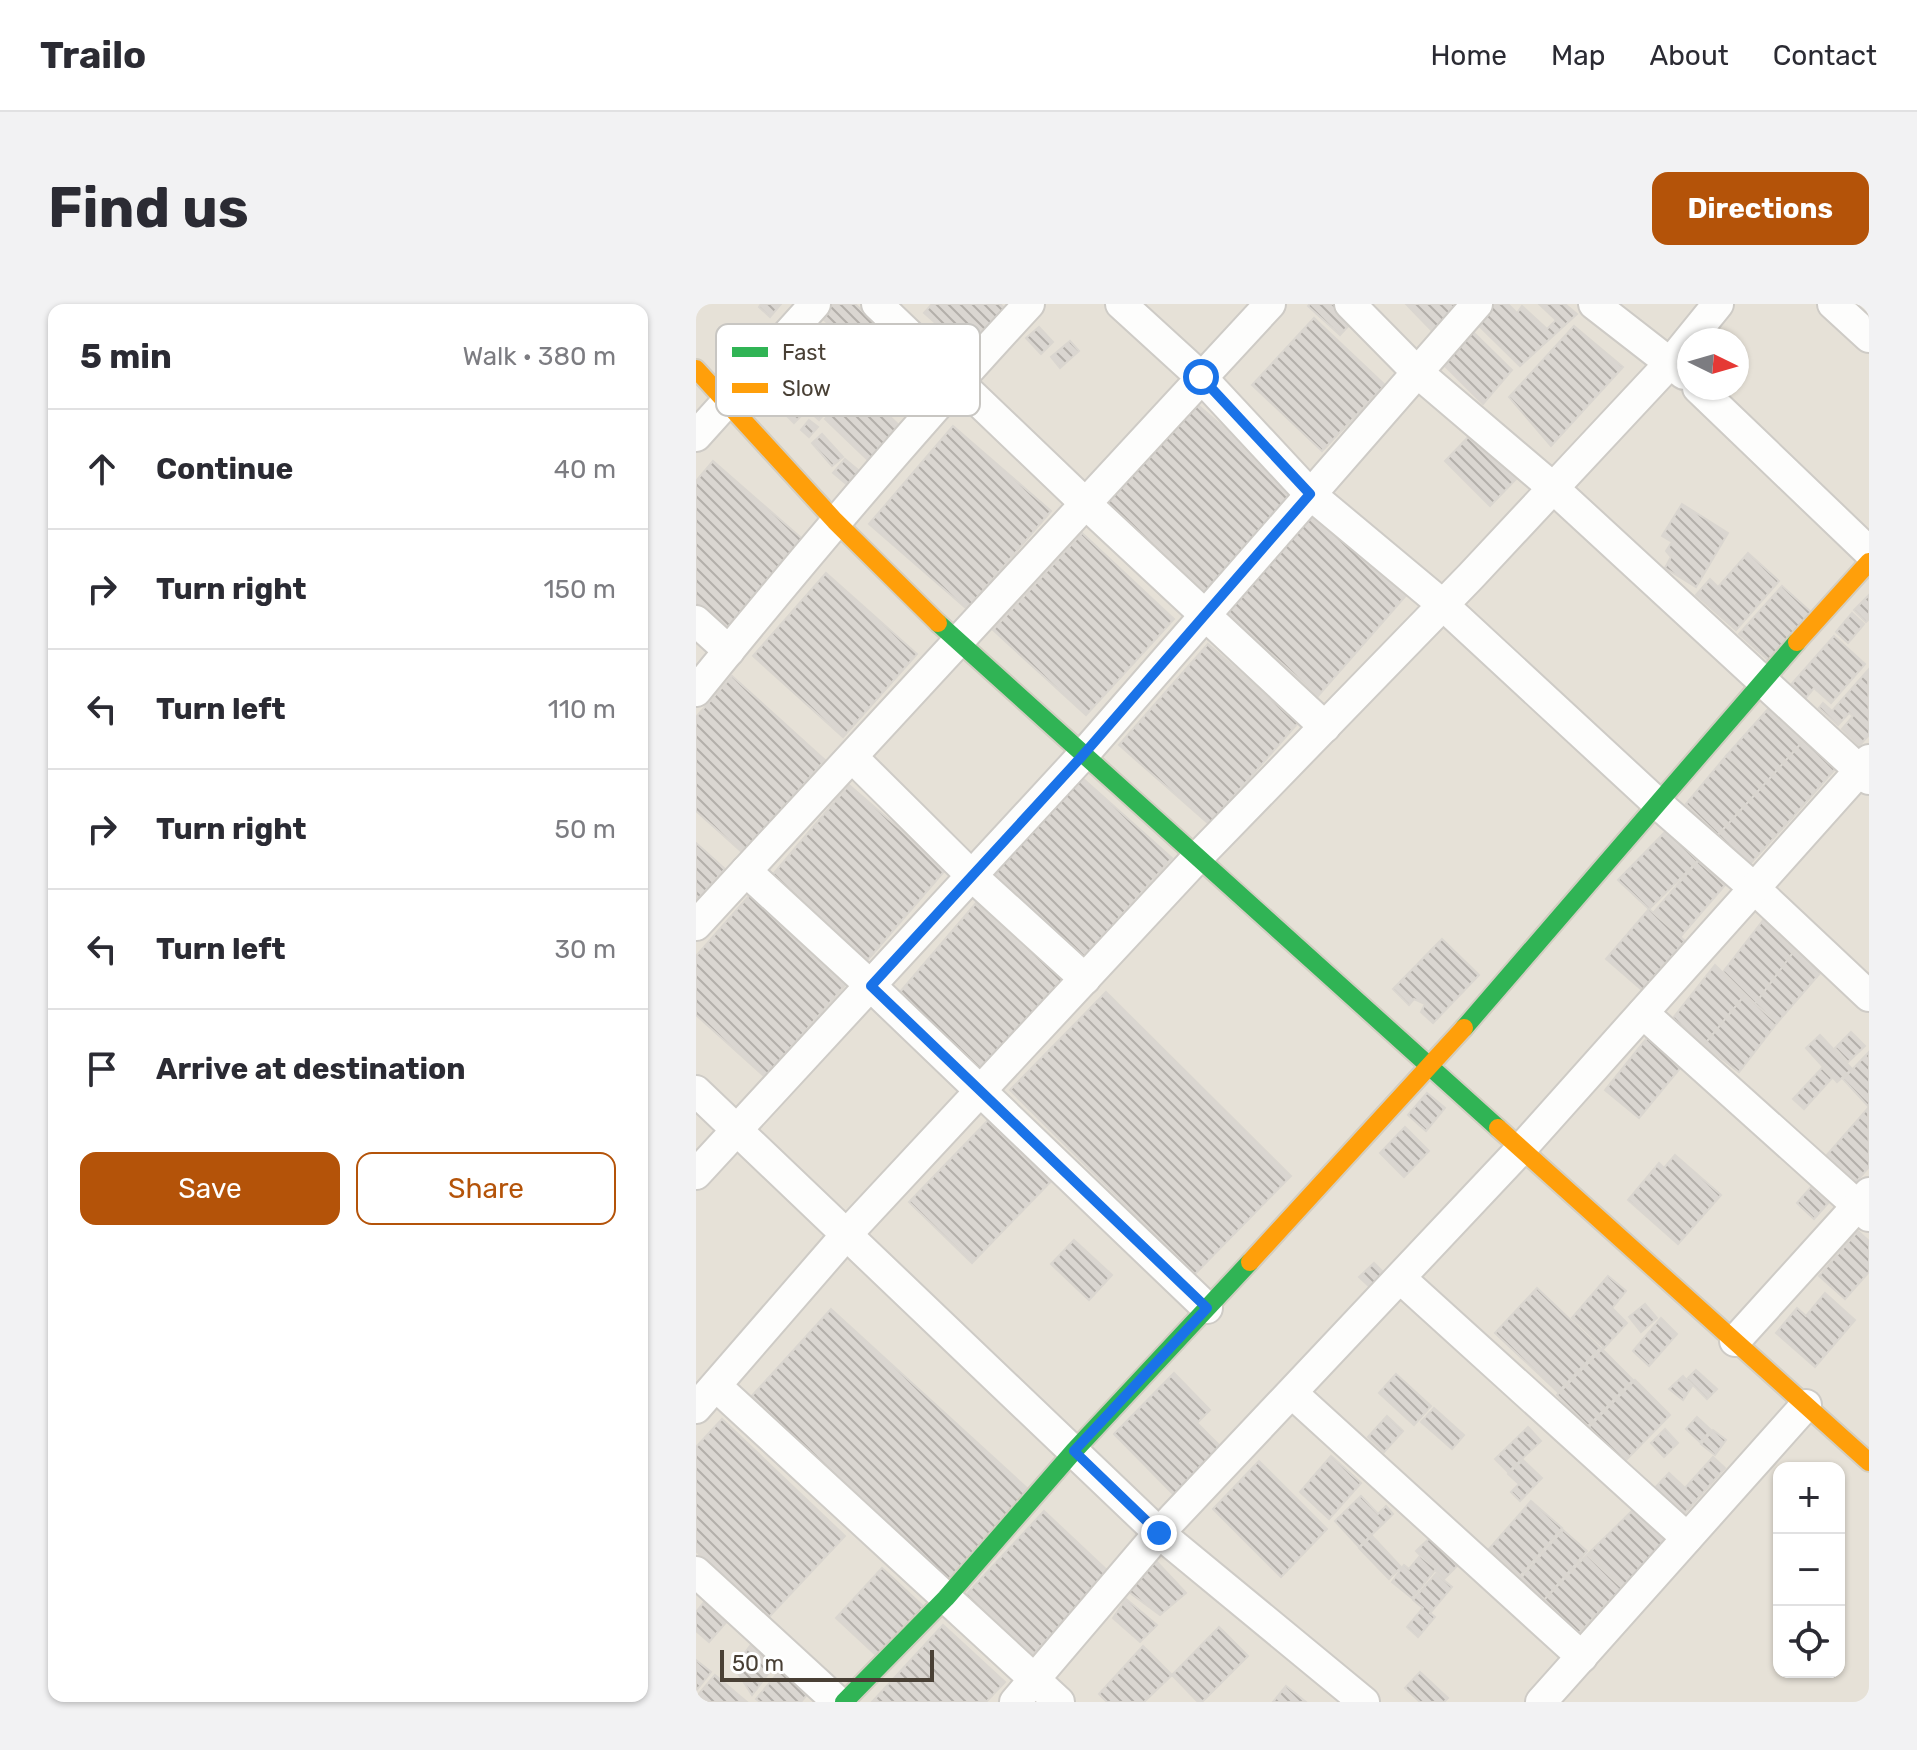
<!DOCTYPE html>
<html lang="en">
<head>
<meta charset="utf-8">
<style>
  :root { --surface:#fff; --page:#f2f2f3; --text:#2b2b33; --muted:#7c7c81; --line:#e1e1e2; --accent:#b45309 }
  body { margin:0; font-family:Rubik,sans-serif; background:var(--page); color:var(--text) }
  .controls { position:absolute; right:24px; bottom:24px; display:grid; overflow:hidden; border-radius:16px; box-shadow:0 2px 6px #0004 }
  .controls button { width:72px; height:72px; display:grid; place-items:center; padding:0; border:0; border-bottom:2px solid var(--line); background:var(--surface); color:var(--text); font:40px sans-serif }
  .compass { position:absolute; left:981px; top:24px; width:72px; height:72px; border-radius:50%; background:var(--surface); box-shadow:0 2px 6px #0004; rotate:95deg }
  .scale { position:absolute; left:24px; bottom:20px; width:214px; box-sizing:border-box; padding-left:8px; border:4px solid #494035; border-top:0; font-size:22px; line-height:28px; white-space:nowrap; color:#494035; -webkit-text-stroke:6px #fff; paint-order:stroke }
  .stop { position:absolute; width:24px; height:24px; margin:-18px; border:6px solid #1a73e8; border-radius:50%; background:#fff }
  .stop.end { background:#1a73e8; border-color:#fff; box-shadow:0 2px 8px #0008 }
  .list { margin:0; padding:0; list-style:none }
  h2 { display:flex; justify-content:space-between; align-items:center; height:104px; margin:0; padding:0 32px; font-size:34px }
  h2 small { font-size:26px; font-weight:400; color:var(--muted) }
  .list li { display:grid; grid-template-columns:52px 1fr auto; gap:24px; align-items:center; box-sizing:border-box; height:120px; padding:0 32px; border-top:2px solid var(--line) }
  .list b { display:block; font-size:30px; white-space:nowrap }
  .list em { font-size:26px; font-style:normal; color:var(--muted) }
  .actions { display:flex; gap:16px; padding:24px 32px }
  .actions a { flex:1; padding:18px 0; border:2px solid var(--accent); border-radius:16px; text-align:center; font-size:28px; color:var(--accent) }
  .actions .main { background:var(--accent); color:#fff }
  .icon { flex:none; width:44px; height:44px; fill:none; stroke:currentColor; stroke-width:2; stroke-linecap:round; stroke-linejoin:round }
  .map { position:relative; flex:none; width:1173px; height:1398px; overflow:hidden; border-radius:16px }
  header { display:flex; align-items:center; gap:48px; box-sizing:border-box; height:112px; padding:0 40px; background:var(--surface); border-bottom:2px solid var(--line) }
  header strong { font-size:38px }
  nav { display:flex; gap:44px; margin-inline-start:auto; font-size:28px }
  .intro { display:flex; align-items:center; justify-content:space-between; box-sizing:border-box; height:192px; padding:0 48px }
  h1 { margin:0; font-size:56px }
  .button { padding:20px 36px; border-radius:16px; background:var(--accent); color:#fff; font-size:28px; font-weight:700 }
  main { display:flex; gap:48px; padding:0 48px }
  aside { flex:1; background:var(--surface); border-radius:16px; box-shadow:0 2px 6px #0004 }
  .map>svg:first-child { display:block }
  .residential { fill:#e6e1d7; fill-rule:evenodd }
  .building { fill:url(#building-back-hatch); stroke:#dad6d0; stroke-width:2 }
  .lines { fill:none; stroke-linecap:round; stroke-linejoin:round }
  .street-casing { stroke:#cecbc6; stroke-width:34 }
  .fast-casing { stroke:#d3cec2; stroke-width:22 }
  .slow-casing { stroke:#d3cec2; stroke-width:22 }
  .street { stroke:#fdfdfc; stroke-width:30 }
  .fast { stroke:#30b455; stroke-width:18 }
  .slow { stroke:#ff9f0a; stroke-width:18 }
  .route { stroke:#1a73e8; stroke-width:10 }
  .key { fill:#fff; stroke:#c8c6c2; stroke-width:2 }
  .key-label { font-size:22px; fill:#494035 }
</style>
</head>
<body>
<header>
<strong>Trailo</strong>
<nav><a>Home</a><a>Map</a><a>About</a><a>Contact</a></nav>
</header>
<div class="intro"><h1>Find us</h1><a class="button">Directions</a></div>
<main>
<aside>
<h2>5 min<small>Walk · 380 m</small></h2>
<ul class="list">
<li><svg class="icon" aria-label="ahead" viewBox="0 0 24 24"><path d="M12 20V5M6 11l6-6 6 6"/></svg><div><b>Continue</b></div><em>40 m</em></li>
<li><svg class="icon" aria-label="right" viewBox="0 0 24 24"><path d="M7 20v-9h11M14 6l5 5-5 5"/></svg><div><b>Turn right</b></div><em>150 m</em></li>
<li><svg class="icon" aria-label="left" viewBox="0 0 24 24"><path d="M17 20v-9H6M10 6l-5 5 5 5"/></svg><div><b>Turn left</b></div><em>110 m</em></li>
<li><svg class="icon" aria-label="right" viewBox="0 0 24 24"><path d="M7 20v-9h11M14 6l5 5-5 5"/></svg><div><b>Turn right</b></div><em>50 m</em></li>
<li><svg class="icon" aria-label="left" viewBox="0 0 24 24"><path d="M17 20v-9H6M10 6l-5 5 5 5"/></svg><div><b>Turn left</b></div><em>30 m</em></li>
<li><svg class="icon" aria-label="arrive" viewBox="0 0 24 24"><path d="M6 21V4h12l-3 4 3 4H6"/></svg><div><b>Arrive at destination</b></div></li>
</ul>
<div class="actions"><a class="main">Save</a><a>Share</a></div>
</aside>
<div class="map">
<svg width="1173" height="1398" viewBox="0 0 1173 1398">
  <defs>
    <pattern id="building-back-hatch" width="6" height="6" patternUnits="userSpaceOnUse" patternTransform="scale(2)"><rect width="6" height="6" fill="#dad6d1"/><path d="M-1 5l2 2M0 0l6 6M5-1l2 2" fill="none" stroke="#b3afaa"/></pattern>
  </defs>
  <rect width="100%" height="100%" fill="#f2efea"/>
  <path class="residential" d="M0,0H1173V1398H0ZM993,36H1041V84H993ZM1083,1164H1143V1368H1083Z"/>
  <g class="building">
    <path d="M65,0H85L74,13L63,3Z"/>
    <path d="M137,0H159L185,25L162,48L125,13Z"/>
    <path d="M236,0H304L313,8L276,51L228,9Z"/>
    <path d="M614,0H646L656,18L644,31L612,2Z"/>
    <path d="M710,0H770L740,31Z"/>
    <path d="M791,0H812L821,9L826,2L851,25L860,16L843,0H869L881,10L824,62L777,16Z"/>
    <path d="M618,14L689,81L626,147L556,81Z"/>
    <path d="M878,22L927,63L855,142L813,93Z"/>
    <path d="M343,23L357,38L345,50L330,34Z"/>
    <path d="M120,25L147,49L118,82L137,100L123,116L77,75Z"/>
    <path d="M774,25L816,66L787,100L742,55Z"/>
    <path d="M374,37L383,47L364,64L355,53Z"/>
    <path d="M198,38L245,82L215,114L168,71Z"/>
    <path d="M161,81L208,126L176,160L129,115Z"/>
    <path d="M75,82L105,112L98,119L68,89Z"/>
    <path d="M496,96L599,185L506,293L403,204Z"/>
    <path d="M113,116L122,123L113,133L105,126Z"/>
    <path d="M257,122L355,207L271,305L173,220Z"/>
    <path d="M778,127L823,172L794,202L749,157Z"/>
    <path d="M126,130L147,153L136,162L116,139Z"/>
    <path d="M149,155L167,170L155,184L137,169Z"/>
    <path d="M17,157L111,239L30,335L0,309V177Z"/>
    <path d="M986,200L1032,229L1000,283L969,264L975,253L970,247L976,238L966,232Z"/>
    <path d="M621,205L713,288L622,392L530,309Z"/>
    <path d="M386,229L478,315L390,411L297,326Z"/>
    <path d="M1052,249L1083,277L1040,326L1000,291L1014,275L1022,283Z"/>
    <path d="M130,269L221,350L147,433L57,352Z"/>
    <path d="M1086,282L1115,308L1072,356L1043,330Z"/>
    <path d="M1173,291V315L1170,318L1158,306Z"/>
    <path d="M1156,309L1168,320L1152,339L1140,328Z"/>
    <path d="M1138,332L1169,360L1135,399L1118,384L1108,396L1093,383Z"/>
    <path d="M512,340L602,419L513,520L423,441Z"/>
    <path d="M1172,366L1173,431L1163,442L1146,425L1157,412L1153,409L1142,421L1123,404L1127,399L1136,407Z"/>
    <path d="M36,372L129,456L47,549L0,507V413Z"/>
    <path d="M1073,404L1110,434L1065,484L1030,452Z"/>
    <path d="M1110,434L1140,464L1096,514L1065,484Z"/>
    <path d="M1030,452L1065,484L1022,531L990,500Z"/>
    <path d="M383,471L476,554L385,657L293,574Z"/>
    <path d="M153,481L250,565L169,659L73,575Z"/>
    <path d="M1065,484L1096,514L1053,561L1022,531Z"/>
    <path d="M971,526L1002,557L953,605L922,576Z"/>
    <path d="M0,539L29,565L0,597Z"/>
    <path d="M1002,557L1029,581L985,632L958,608Z"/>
    <path d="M60,584L158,671L69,773L0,711V652Z"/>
    <path d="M280,599L370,677L288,772L198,695Z"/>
    <path d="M953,605L989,637L946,686L910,655Z"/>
    <path d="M1068,615L1099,646L1059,700L1027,668Z"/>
    <path d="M746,635L783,671L737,719L725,708L729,700L718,695L713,701L697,685Z"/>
    <path d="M1099,646L1125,668L1081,719L1059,700Z"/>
    <path d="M1019,661L1049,691L1008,741L977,714Z"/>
    <path d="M410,688L595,872L499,970L314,786Z"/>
    <path d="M1049,691L1081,719L1043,768L1008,741Z"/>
    <path d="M1155,728L1169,742L1152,758L1139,744Z"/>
    <path d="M1124,731L1156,765L1141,778L1110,744Z"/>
    <path d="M951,734L986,762L943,814L909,786Z"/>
    <path d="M1173,748V803L1147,775Z"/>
    <path d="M1126,764L1136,774L1108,805L1097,795Z"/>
    <path d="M731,789L749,804L730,827L712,811Z"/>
    <path d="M1172,804L1173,863L1160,878L1130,852Z"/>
    <path d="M301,807L364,868L276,959L213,898Z"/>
    <path d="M709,823L733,847L708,873L684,849Z"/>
    <path d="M979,851L1025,891L982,940L932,896L963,859L968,864Z"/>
    <path d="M1116,882L1133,898L1118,915L1101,899Z"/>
    <path d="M1162,927L1173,937V968L1149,995L1123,972Z"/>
    <path d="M378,936L416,971L393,996L355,960Z"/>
    <path d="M678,959L690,971L676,985L663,973Z"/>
    <path d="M912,972L930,987L916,1004L931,1019L908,1044L876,1014Z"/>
    <path d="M841,984L904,1044L862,1088L799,1029Z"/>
    <path d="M1129,989L1159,1016L1119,1063L1080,1029L1101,1004L1110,1012Z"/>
    <path d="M949,1000L961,1014L945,1028L933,1013Z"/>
    <path d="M135,1005L333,1186L250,1278L52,1096Z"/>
    <path d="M965,1014L981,1030L953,1062L937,1047Z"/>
    <path d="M906,1045L937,1076L892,1122L861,1091Z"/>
    <path d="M1000,1066L1021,1085L1011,1095L991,1075Z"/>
    <path d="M478,1069L514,1106L501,1119L525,1143L478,1191L418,1130Z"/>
    <path d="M700,1070L735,1102L718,1121L683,1089Z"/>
    <path d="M987,1072L996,1082L987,1096L973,1085Z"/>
    <path d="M939,1076L974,1111L928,1158L893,1123Z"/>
    <path d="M738,1104L768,1131L756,1145L725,1118Z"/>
    <path d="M691,1112L707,1127L688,1148L672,1133Z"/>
    <path d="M1001,1113L1015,1126L1004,1138L990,1125Z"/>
    <path d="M26,1115L149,1232L71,1315L0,1247V1143Z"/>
    <path d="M832,1123L845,1137L812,1168L799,1155Z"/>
    <path d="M969,1125L982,1139L968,1153L955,1139Z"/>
    <path d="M1017,1126L1030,1136L1019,1151L1005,1140Z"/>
    <path d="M635,1152L665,1179L633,1215L604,1188Z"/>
    <path d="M1017,1153L1029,1164L986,1212L957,1186L973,1169L989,1184Z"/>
    <path d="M827,1156L846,1174L824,1197L815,1188L823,1180L812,1170Z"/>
    <path d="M563,1157L631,1225L585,1273L517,1205Z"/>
    <path d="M665,1192L682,1210L690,1202L697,1210L663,1243L639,1217Z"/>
    <path d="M835,1197L866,1224L824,1272L793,1245Z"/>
    <path d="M940,1203L973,1237L926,1284L892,1250Z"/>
    <path d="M348,1207L413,1268L333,1355L268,1293Z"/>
    <path d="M867,1226L891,1247L848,1296L824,1275Z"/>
    <path d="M739,1229L766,1257L748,1275L720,1247Z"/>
    <path d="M676,1232L705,1263L693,1275L663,1244Z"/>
    <path d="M891,1251L926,1284L883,1329L848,1296Z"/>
    <path d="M724,1252L740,1265L716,1294L696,1278L708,1261L713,1265Z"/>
    <path d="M460,1257L490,1289L464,1311L433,1288Z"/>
    <path d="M186,1264L228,1303L181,1352L140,1314Z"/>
    <path d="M740,1270L756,1283L734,1309L739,1313L722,1333L711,1323L727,1304L717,1296Z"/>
    <path d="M430,1295L461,1321L444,1338L417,1314Z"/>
    <path d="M9,1297L32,1316L13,1338L0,1327V1308Z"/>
    <path d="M247,1321L309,1378L290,1398H176Z"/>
    <path d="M523,1323L552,1352L506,1398H502L476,1371Z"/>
    <path d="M57,1338L82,1357L56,1391L38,1363Z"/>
    <path d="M447,1342L476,1371L448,1398H411L403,1390Z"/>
    <path d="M0,1356L15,1368L0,1387Z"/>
    <path d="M87,1363L115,1386L105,1398H64L60,1395Z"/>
    <path d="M724,1368L752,1394L748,1398H724L709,1384Z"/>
    <path d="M19,1371L51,1398H0V1393Z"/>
    <path d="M590,1382L610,1398H577Z"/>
  </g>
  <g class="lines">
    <g class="street-casing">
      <g id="street">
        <path d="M181,0L390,200L629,423"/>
        <path d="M425,0L505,73L614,190L747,301L961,499L1058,584L1173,692"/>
        <path d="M654,0L721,68L856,183L1173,475"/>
        <path d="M898,0L988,70"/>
        <path d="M1137,0L1173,33"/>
        <path d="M1002,84L1173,248"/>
        <path d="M0,132L119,0"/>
        <path d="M0,317L33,347"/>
        <path d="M0,387C107,255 217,125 333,0"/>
        <path d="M156,453L276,572L389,675"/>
        <path d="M50,567L175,682L511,1004"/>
        <path d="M0,621L574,0"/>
        <path d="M947,709L1173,912"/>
        <path d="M0,787L463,1229L668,1398"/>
        <path d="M0,870L387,451L781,0"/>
        <path d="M704,974L991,1234"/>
        <path d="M1039,1037L1173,889"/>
        <path d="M20,1082L363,1398"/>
        <path d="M596,1089L886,1353"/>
        <path d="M0,1104L150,931L501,554L775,272L975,58L1022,0"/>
        <path d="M0,1268L142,1398"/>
        <path d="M319,1398L463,1229L825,845L1173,456"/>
        <path d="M845,1398L1110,1101"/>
      </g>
    </g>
    <g class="fast-casing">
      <g id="fast">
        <path d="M242,319L802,824"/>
        <path d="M768,724L1101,338"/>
        <path d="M148,1398L250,1294L378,1147L554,958"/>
      </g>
    </g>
    <g class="slow-casing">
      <g id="slow">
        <path d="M0,65L139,217L242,319"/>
        <path d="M1101,338L1173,258"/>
        <path d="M802,824L1173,1158"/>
        <path d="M554,958L768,724"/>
      </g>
    </g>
    <use href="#street" class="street"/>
    <use href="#fast" class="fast"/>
    <use href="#slow" class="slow"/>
  </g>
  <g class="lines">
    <path class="route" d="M463,1229L378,1147L511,1004L175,682L387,451L614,190L505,73"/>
  </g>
  <rect x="20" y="20" width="264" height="92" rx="12" class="key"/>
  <rect x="36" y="43" width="36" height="10" fill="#30b455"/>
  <rect x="36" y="79" width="36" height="10" fill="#ff9f0a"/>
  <g class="key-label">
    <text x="86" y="56">Fast</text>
    <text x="86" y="92">Slow</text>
  </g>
</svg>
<div class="controls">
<button>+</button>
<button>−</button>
<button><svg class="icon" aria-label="locate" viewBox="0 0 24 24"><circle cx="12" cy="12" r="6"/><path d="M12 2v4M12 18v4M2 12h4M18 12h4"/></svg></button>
</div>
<svg class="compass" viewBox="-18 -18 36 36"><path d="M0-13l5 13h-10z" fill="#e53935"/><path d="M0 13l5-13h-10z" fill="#7c7c81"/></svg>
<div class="scale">50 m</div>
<div class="stop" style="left:505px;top:73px"></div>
<div class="stop end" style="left:463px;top:1229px"></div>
</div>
</main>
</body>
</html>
